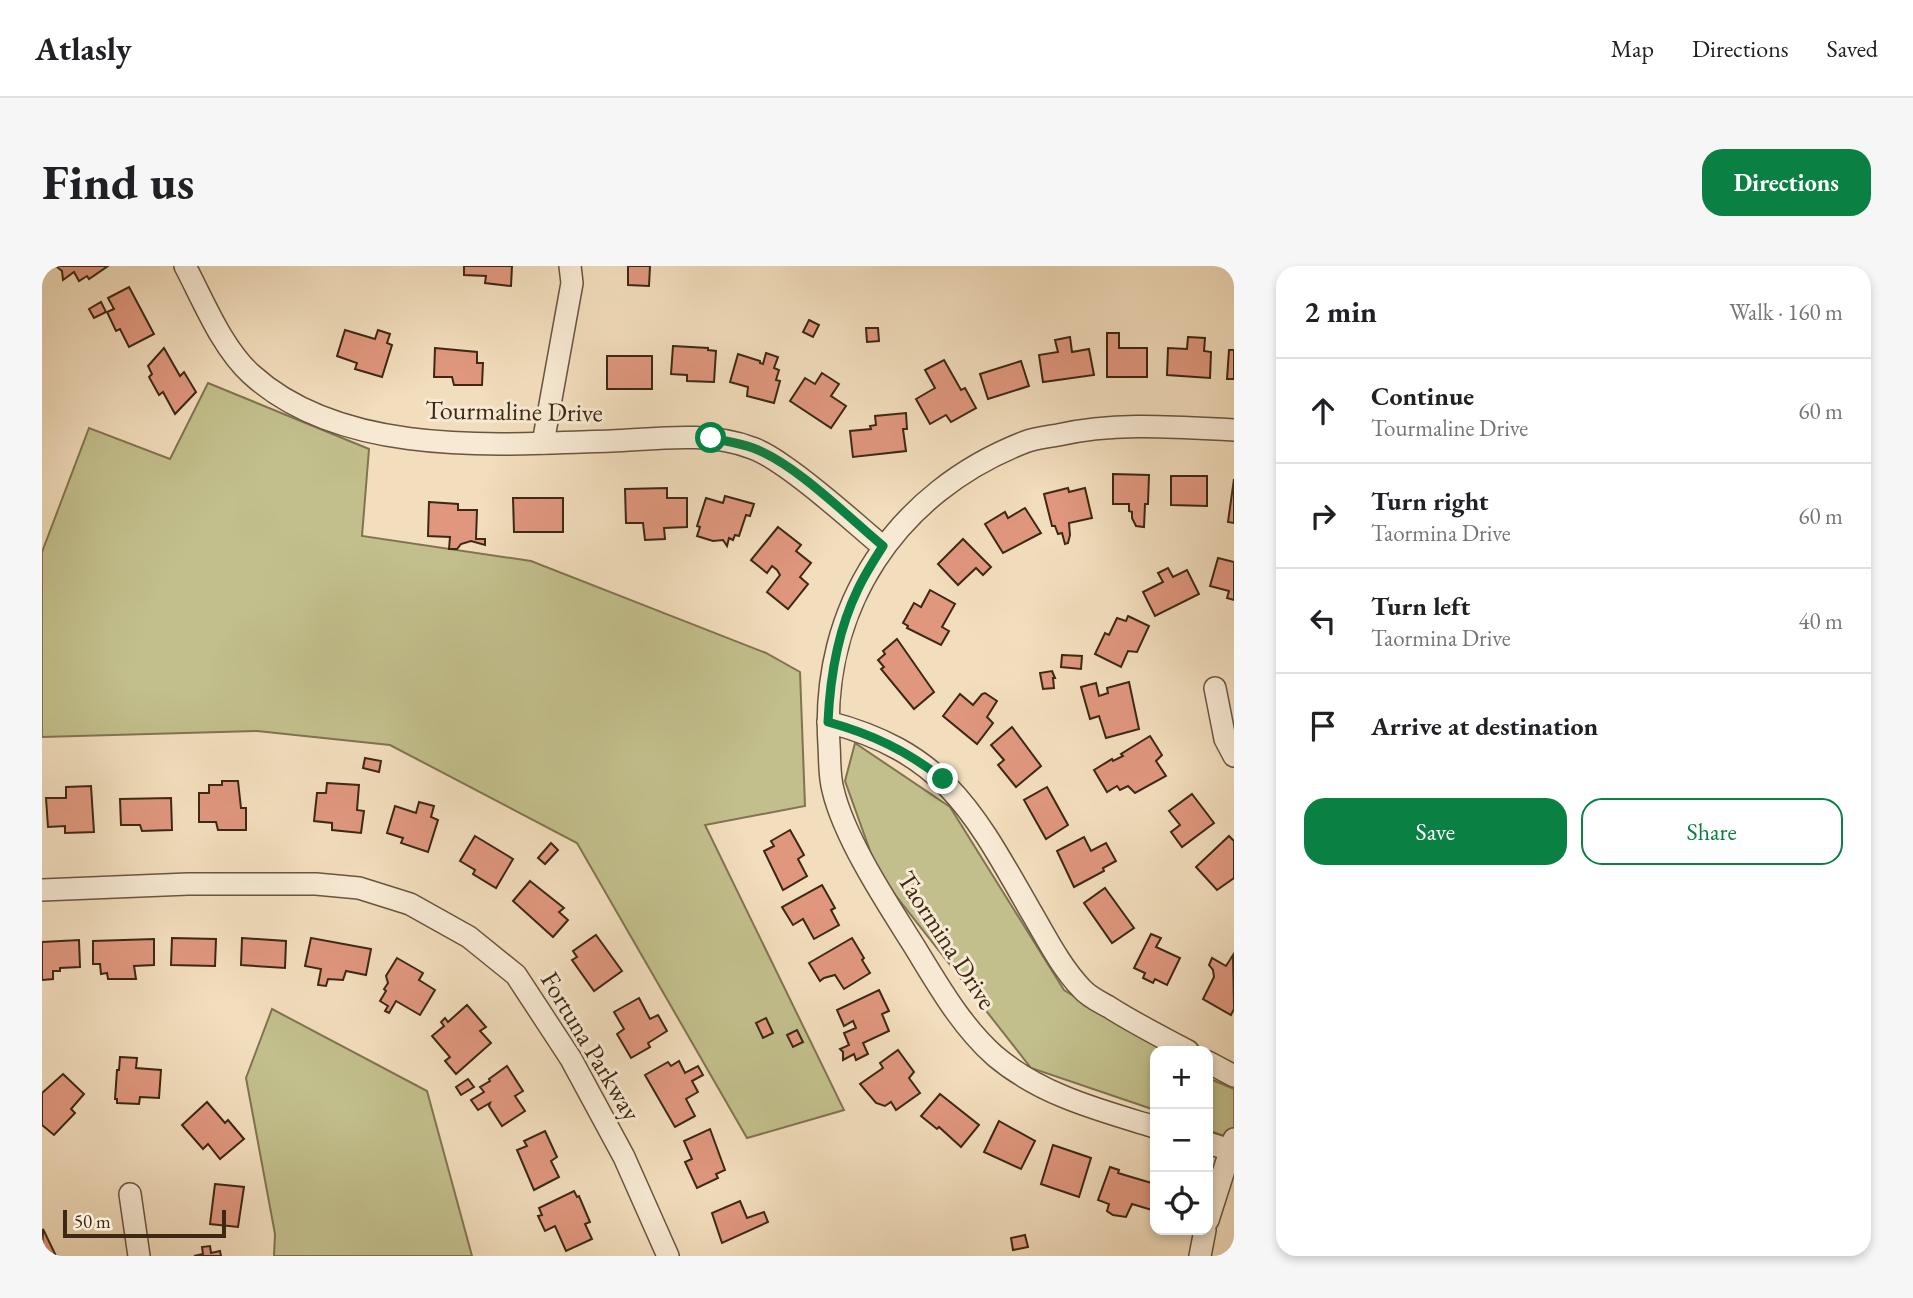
<!DOCTYPE html>
<html lang="en">
<head>
<meta charset="utf-8">
<style>
  :root { --surface:#fff; --page:#f6f6f6; --text:#202124; --muted:#757577; --line:#e0e0e0; --accent:#0b8043 }
  body { margin:0; font-family:"EB Garamond",serif; background:var(--page); color:var(--text) }
  .controls { position:absolute; right:21px; bottom:21px; display:grid; overflow:hidden; border-radius:14px; box-shadow:0 4px 10px #0003 }
  .controls button { width:63px; height:63px; display:grid; place-items:center; padding:0; border:0; border-bottom:2px solid var(--line); background:var(--surface); color:var(--text); font:35px sans-serif }
  .scale { position:absolute; left:21px; bottom:18px; width:163px; box-sizing:border-box; padding-left:7px; border:4px solid #3d2813; border-top:0; font-size:19px; line-height:24px; white-space:nowrap; color:#3d2813; -webkit-text-stroke:5px #f7e9d3; paint-order:stroke }
  .stop { position:absolute; width:21px; height:21px; margin:-16px; border:5px solid #0b8043; border-radius:50%; background:#fff }
  .stop.end { background:#0b8043; border-color:#fff; box-shadow:0 2px 7px #0008 }
  .list { margin:0; padding:0; list-style:none }
  h2 { display:flex; justify-content:space-between; align-items:center; height:91px; margin:0; padding:0 28px; font-size:30px }
  h2 small { font-size:23px; font-weight:400; color:var(--muted) }
  .list li { display:grid; grid-template-columns:46px 1fr auto; gap:21px; align-items:center; box-sizing:border-box; height:105px; padding:0 28px; border-top:2px solid var(--line) }
  .list b { display:block; font-size:26px; white-space:nowrap }
  .list p { margin:0; font-size:23px; white-space:nowrap; color:var(--muted) }
  .list em { font-size:23px; font-style:normal; color:var(--muted) }
  .actions { display:flex; gap:14px; padding:21px 28px }
  .actions a { flex:1; padding:16px 0; border:2px solid var(--accent); border-radius:21px; text-align:center; font-size:24px; color:var(--accent) }
  .actions .main { background:var(--accent); color:#fff }
  .icon { flex:none; width:38px; height:38px; fill:none; stroke:currentColor; stroke-width:2; stroke-linecap:round; stroke-linejoin:round }
  .map { position:relative; flex:none; width:1192px; height:990px; overflow:hidden; border-radius:21px }
  header { display:flex; align-items:center; gap:42px; box-sizing:border-box; height:98px; padding:0 35px; background:var(--surface); border-bottom:2px solid var(--line) }
  header strong { font-size:33px }
  nav { display:flex; gap:38px; margin-inline-start:auto; font-size:24px }
  .intro { display:flex; align-items:center; justify-content:space-between; box-sizing:border-box; height:168px; padding:0 42px }
  h1 { margin:0; font-size:49px }
  .button { padding:18px 32px; border-radius:21px; background:var(--accent); color:#fff; font-size:24px; font-weight:700 }
  main { display:flex; gap:42px; padding:0 42px }
  aside { flex:1; background:var(--surface); border-radius:21px; box-shadow:0 4px 10px #0003 }
  .map>svg:first-child { display:block }
  .green { fill:#c2bf8c; stroke:#807450; stroke-width:2 }
  .building { fill:#e0977e; stroke:#3d2813; stroke-width:2 }
  .lines { fill:none; stroke-linecap:round; stroke-linejoin:round }
  .minor-casing { stroke:#6a553d; stroke-width:24 }
  .minor { stroke:#f7e9d3; stroke-width:21 }
  .route { stroke:#0b8043; stroke-width:9 }
  .labels { text-anchor:middle; dominant-baseline:central; stroke-width:6; stroke-linejoin:round; paint-order:stroke }
  .street-label { font-size:26px; fill:#3d2813; stroke:#f7e9d3 }
</style>
</head>
<body>
<header>
<strong>Atlasly</strong>
<nav><a>Map</a><a>Directions</a><a>Saved</a></nav>
</header>
<div class="intro"><h1>Find us</h1><a class="button">Directions</a></div>
<main>
<div class="map">
<svg width="1192" height="990" viewBox="0 0 1192 990">
  <rect width="100%" height="100%" fill="#f2ddbc"/>
  <filter id="stains"><feTurbulence type="fractalNoise" baseFrequency=".00286" numOctaves="4"/><feColorMatrix values="0 0 0 0 .2 0 0 0 0 .09 0 0 0 0 .02 0 0 0 .5 -.17"/></filter>
  <radialGradient id="worn" r=".72"><stop offset=".6" stop-color="#630" stop-opacity="0"/><stop offset="1" stop-color="#630" stop-opacity=".3"/></radialGradient>
  <g class="green">
    <path d="M166,117L327,183L320,270L489,295L724,387L758,406L763,540L663,559L802,844L705,872L535,577L348,479L215,465L0,471V286L47,162L128,193Z"/>
    <path d="M813,477L908,541L1022,724L1122,785H1113V844L989,802L836,607L803,515Z"/>
    <path d="M230,743L385,825L430,990H232L233,968L204,812Z"/>
    <path d="M1166,812L1192,823V874L1166,864Z"/>
  </g>
  <g class="building">
    <path d="M14,0H66L47,13L45,10L37,15L32,6L21,14L20,5Z"/>
    <path d="M422,0H470L469,20L443,17L444,10L422,9Z"/>
    <path d="M586,0H608L607,20L586,19Z"/>
    <path d="M87,21L112,68L87,81L78,63L74,65L65,46L72,43L66,32Z"/>
    <path d="M59,36L64,46L52,52L47,43Z"/>
    <path d="M767,54L777,59L771,71L761,66Z"/>
    <path d="M824,62H836L837,75L825,76Z"/>
    <path d="M303,64L333,73L336,64L348,68L345,77L350,79L340,111L313,103L315,97L295,90Z"/>
    <path d="M1065,67H1077V82H1105V111H1065Z"/>
    <path d="M1028,71L1030,86L1047,83L1052,109L1001,116L997,89L1016,86L1013,74Z"/>
    <path d="M1146,71L1163,72L1162,85L1169,86L1168,112L1125,109L1126,82L1145,83Z"/>
    <path d="M631,80L666,82V84L674,85L672,116L645,115V109L629,108Z"/>
    <path d="M122,82L138,110L142,106L154,126L133,148L121,126L117,129L107,111L110,108L106,100Z"/>
    <path d="M393,82L435,86V97H441L440,119H412L410,111H392Z"/>
    <path d="M1187,84H1192V113H1185Z"/>
    <path d="M724,87L736,91L732,102L737,104L734,114L738,115L732,137L705,130L706,121L688,116L696,88L718,95V97L721,98Z"/>
    <rect x="565" y="90" width="45" height="33"/>
    <path d="M902,94L919,124L923,122L934,142L909,156L904,149L888,158L874,133L893,122L883,104Z"/>
    <path d="M979,95L987,120L946,133L938,108Z"/>
    <path d="M780,107L797,118L789,130L804,140L789,162L748,135L763,112L773,118Z"/>
    <path d="M864,147L865,163H861L864,185L811,191L808,165L829,163L828,160L834,159L833,150Z"/>
    <path d="M1071,208L1107,209L1106,238H1103L1102,261L1094,260L1090,252V246L1087,245V238H1071Z"/>
    <path d="M1129,210H1165V240L1129,239Z"/>
    <path d="M1192,213V257L1186,256Z"/>
    <path d="M625,222V232H645V261L622,262L623,273L603,274L601,257H584L583,223Z"/>
    <path d="M1026,222L1027,226L1043,222L1050,252L1027,257L1028,269L1026,277L1023,278L1020,267L1016,268L1013,260H1010L1002,228Z"/>
    <path d="M683,230L712,238L708,250L704,249L697,270L693,269L691,274L687,272L685,280L681,274L671,275L655,270L658,261L655,260L664,232L681,237Z"/>
    <path d="M471,232H521V266H472Z"/>
    <path d="M387,236L416,238V244H435L434,273H443V279L429,275L419,278L415,283H407L408,271L386,270Z"/>
    <path d="M983,242L999,267L961,287L943,258L963,246L966,252Z"/>
    <path d="M736,261L759,279L754,285L769,297L758,311L766,318L746,343L725,326L738,309L735,304L730,300L725,307L709,294Z"/>
    <path d="M921,273L949,301L941,309L934,302L916,319L896,298Z"/>
    <path d="M1176,292L1192,296V334L1185,332L1187,325L1168,320Z"/>
    <path d="M1126,302L1131,311L1145,304L1157,328L1113,350L1101,326L1121,316L1116,307Z"/>
    <path d="M888,324L913,338L900,361L907,365L899,379L865,362L866,360L861,357L872,337L879,341Z"/>
    <path d="M1086,350L1107,360L1095,386L1086,385L1079,401L1053,388L1063,367L1067,369L1075,352L1084,355Z"/>
    <path d="M855,373L892,426L872,443L839,403L842,401L836,394L843,388L841,385Z"/>
    <path d="M1020,389L1040,390L1039,403L1019,401Z"/>
    <path d="M1010,405L1013,412H1011L1012,422L1001,423L998,407Z"/>
    <path d="M1087,416L1097,463L1064,472L1057,450L1048,453L1039,421L1054,417L1057,430L1066,427L1065,422Z"/>
    <path d="M943,427L955,435L945,451L951,457L935,478L901,450L918,428L931,439L940,428Z"/>
    <path d="M970,461L999,500L974,521L956,499L962,494L949,479Z"/>
    <path d="M1108,470L1120,489L1114,495L1124,510L1093,527L1086,520L1078,524L1075,520L1065,526L1052,504L1070,493L1071,495L1081,490L1079,488Z"/>
    <path d="M323,492L339,495L337,506L321,502Z"/>
    <path d="M180,515H196L199,542H204V564H176L174,556H157V527H167V519H180Z"/>
    <path d="M285,517L317,519L315,544L322,545L319,567L290,564V557L272,555L275,527H284Z"/>
    <path d="M49,520L52,566L23,567V560L6,561L4,532H24V521Z"/>
    <path d="M1005,521L1026,559L1004,573L982,534Z"/>
    <path d="M1150,528L1172,557L1140,581L1129,566L1138,559L1127,545Z"/>
    <path d="M129,532L130,564L100,565L98,559H79L78,533Z"/>
    <path d="M377,536L392,540L389,551L396,554L386,586L359,577L361,572L345,567L353,540L374,547Z"/>
    <path d="M748,564L762,589L756,593L765,610L741,624L722,585L732,580L729,575Z"/>
    <path d="M433,570L471,593L454,622L431,608L433,604L418,595Z"/>
    <path d="M1187,570L1192,575V612L1175,624L1154,601Z"/>
    <path d="M1042,571L1049,585L1064,577L1074,595L1061,602L1062,605L1032,621L1015,585Z"/>
    <path d="M509,577L516,584L503,598L496,592Z"/>
    <path d="M488,615L522,642L517,646L526,654L511,671L471,635Z"/>
    <path d="M780,619L793,642L789,644L797,659L772,673L761,653L751,659L740,641Z"/>
    <path d="M1063,622L1092,662L1070,677L1042,637Z"/>
    <path d="M1109,668L1119,672L1114,681L1138,692L1125,719L1113,713L1111,717L1101,712L1103,707L1092,702Z"/>
    <path d="M554,669L580,705L552,725L530,694L535,691L531,685Z"/>
    <path d="M130,672L174,673L173,700L129,699Z"/>
    <path d="M200,672L244,675L243,702L199,699Z"/>
    <path d="M269,672L329,683L324,709L304,705L301,714L286,713L284,720L276,719L279,703L263,700Z"/>
    <path d="M810,672L822,692L820,694L828,707L802,723L793,709L782,712L778,715L767,697Z"/>
    <path d="M112,673V699L92,700L94,713H66L65,707L59,708L58,698H51V675Z"/>
    <path d="M37,674L38,701L18,702V705H11V713L0,714V676Z"/>
    <path d="M1191,689L1192,743L1189,749L1161,733L1172,711L1171,704L1167,699L1170,692L1184,700Z"/>
    <path d="M355,692L381,707L377,714L393,724L378,749L354,735L347,747L343,745L346,740L338,735L344,725L342,723L346,717L344,710Z"/>
    <path d="M837,724L847,745L840,748L847,765L821,777L826,788L814,794L812,788L801,794V786L798,783L807,779L802,767L814,762L811,755L802,760L795,744Z"/>
    <path d="M597,732L608,753L616,749L625,765L606,777L608,781L589,792L575,768L582,763L572,746Z"/>
    <path d="M425,739L444,761L438,765L449,777L414,808L403,795L408,791L390,770L402,760L399,756L403,752L406,756Z"/>
    <path d="M724,752L731,767L721,772L714,757Z"/>
    <path d="M755,764L761,776L751,781L745,769Z"/>
    <path d="M856,784L872,806L867,812L878,827L854,844L849,836L843,840L834,837L818,818L841,802L838,797Z"/>
    <path d="M78,791L95,792L94,802L119,804L117,832L98,831L97,838L75,837V833H73L75,804H77Z"/>
    <path d="M637,795L643,807L656,800L661,809L650,815L656,826L644,833L653,850L633,861L603,809L626,796L629,800Z"/>
    <path d="M465,800L481,825L473,830L483,845L460,860L447,840L448,837L436,844L429,834L442,826L438,821L448,815L447,813Z"/>
    <path d="M21,808L42,828L29,843L33,847L12,869L0,859V827Z"/>
    <path d="M426,813L432,821L419,829L414,821Z"/>
    <path d="M898,828L937,859L919,881L897,861L895,863L879,850Z"/>
    <path d="M165,836L183,857L186,854L202,873L178,893L166,878L161,883L140,859Z"/>
    <path d="M957,855L993,875L979,903L942,886Z"/>
    <path d="M668,863L683,904L674,908L676,912L655,922L643,896L650,893L642,875Z"/>
    <path d="M503,865L515,891L509,895L517,911L492,924L475,884L485,880L482,875Z"/>
    <path d="M1011,879L1049,892L1037,931L999,918Z"/>
    <path d="M1068,901L1077,904L1076,907L1113,918V933L1110,944L1090,938L1084,951L1071,949L1065,945L1067,938L1056,934Z"/>
    <path d="M173,918L202,921L196,961L168,958Z"/>
    <path d="M532,925L535,931L537,930L548,956L543,958L550,973L524,985L513,960L503,965L496,950L500,949L497,942Z"/>
    <path d="M698,935L705,952L722,946L726,956L680,977L670,947Z"/>
    <path d="M1,963L14,990H0Z"/>
    <path d="M983,969L986,981L971,984L969,972Z"/>
    <path d="M168,980L169,987L178,985L179,990H152L161,988L160,981Z"/>
  </g>
  <g class="lines">
    <g class="minor-casing">
      <g id="minor">
        <path d="M143,0C161,34 180,82 209,108C300,191 454,179 569,175C615,173 666,165 710,182C722,186 732,193 742,200C777,224 808,253 840,280"/>
        <path d="M501,177L530,17L528,0"/>
        <path d="M1173,422L1183,473L1192,490"/>
        <path d="M786,456C902,486 932,546 988,644C1004,671 1018,700 1040,723C1047,731 1058,736 1067,741C1092,757 1119,771 1146,785"/>
        <path d="M0,624L146,618H274L317,622L368,638L427,671L474,709L529,793L582,891L626,990"/>
        <path d="M1166,796L1192,810"/>
        <path d="M1113,861C1057,844 999,829 953,790C917,758 894,715 869,675C843,634 802,571 791,524C787,510 788,493 787,479C778,341 854,226 983,176C993,172 1005,171 1016,169C1074,156 1133,161 1192,164"/>
        <path d="M1166,877L1188,884"/>
        <path d="M88,928L97,990"/>
        <path d="M1166,954L1192,873"/>
        <path d="M1158,990L1163,964"/>
      </g>
    </g>
    <use href="#minor" class="minor"/>
  </g>
  <g class="lines">
    <path class="route" d="M669,172C683,175 698,177 711,182C754,198 805,250 841,280C832,294 823,308 816,323C796,364 788,411 786,456C830,468 865,485 901,513"/>
  </g>
  <g class="labels">
    <g class="street-label">
      <text transform="translate(472 145) rotate(1)">Tourmaline Drive</text>
      <text transform="translate(905 674) rotate(57)">Taormina Drive</text>
      <text transform="translate(549 780) rotate(59)">Fortuna Parkway</text>
    </g>
  </g>
  <rect width="100%" height="100%" filter="url(#stains)"/>
  <rect width="100%" height="100%" fill="url(#worn)"/>
</svg>
<div class="controls">
<button>+</button>
<button>−</button>
<button><svg class="icon" aria-label="locate" viewBox="0 0 24 24"><circle cx="12" cy="12" r="6"/><path d="M12 2v4M12 18v4M2 12h4M18 12h4"/></svg></button>
</div>
<div class="scale">50 m</div>
<div class="stop" style="left:669px;top:172px"></div>
<div class="stop end" style="left:901px;top:513px"></div>
</div>
<aside>
<h2>2 min<small>Walk · 160 m</small></h2>
<ul class="list">
<li><svg class="icon" aria-label="ahead" viewBox="0 0 24 24"><path d="M12 20V5M6 11l6-6 6 6"/></svg><div><b>Continue</b><p>Tourmaline Drive</p></div><em>60 m</em></li>
<li><svg class="icon" aria-label="right" viewBox="0 0 24 24"><path d="M7 20v-9h11M14 6l5 5-5 5"/></svg><div><b>Turn right</b><p>Taormina Drive</p></div><em>60 m</em></li>
<li><svg class="icon" aria-label="left" viewBox="0 0 24 24"><path d="M17 20v-9H6M10 6l-5 5 5 5"/></svg><div><b>Turn left</b><p>Taormina Drive</p></div><em>40 m</em></li>
<li><svg class="icon" aria-label="arrive" viewBox="0 0 24 24"><path d="M6 21V4h12l-3 4 3 4H6"/></svg><div><b>Arrive at destination</b></div></li>
</ul>
<div class="actions"><a class="main">Save</a><a>Share</a></div>
</aside>
</main>
</body>
</html>
